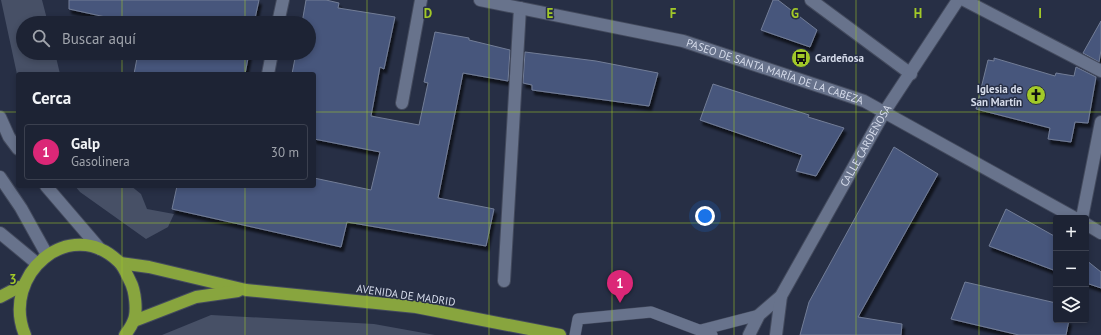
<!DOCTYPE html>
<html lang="es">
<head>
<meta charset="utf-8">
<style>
  :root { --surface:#1d2334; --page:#2a2f40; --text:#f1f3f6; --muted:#a0a4ac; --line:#3b404f; --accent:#db2777 }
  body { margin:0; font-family:"PT Sans",sans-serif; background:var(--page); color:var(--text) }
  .controls { position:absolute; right:12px; bottom:12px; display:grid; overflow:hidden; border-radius:4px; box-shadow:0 2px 6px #0003 }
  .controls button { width:36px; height:36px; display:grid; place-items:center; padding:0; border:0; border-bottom:1px solid var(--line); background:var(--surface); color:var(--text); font:20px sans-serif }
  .you { position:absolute; left:705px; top:216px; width:14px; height:14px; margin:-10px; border:3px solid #fff; border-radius:50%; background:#1a73e8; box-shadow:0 0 0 6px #1a73e833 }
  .badge { display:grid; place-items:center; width:26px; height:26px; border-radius:50%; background:var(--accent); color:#fff; font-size:13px; font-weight:700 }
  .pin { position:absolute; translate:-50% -33px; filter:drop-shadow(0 1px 2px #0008) }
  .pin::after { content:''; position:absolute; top:21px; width:14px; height:12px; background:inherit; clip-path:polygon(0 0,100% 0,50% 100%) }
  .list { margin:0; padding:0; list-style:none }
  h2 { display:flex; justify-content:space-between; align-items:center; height:52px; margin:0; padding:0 16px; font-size:17px }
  h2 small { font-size:13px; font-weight:400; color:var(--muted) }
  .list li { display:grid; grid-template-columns:26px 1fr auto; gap:12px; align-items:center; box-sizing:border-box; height:56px; margin:0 8px 8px; padding:0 8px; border:1px solid var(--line); border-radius:4px }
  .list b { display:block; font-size:15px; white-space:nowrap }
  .list p { margin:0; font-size:13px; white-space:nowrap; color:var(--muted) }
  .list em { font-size:13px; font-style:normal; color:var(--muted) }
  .icon { flex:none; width:22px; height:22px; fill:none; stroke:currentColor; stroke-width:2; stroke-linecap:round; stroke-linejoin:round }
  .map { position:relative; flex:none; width:1101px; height:335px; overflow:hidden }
  .search { position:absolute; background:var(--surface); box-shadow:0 2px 6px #0003; left:16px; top:16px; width:300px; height:44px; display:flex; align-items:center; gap:10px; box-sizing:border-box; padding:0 14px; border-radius:22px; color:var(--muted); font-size:15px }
  .panel { position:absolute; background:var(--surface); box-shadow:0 2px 6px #0003; left:16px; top:72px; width:300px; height:116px; border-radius:4px }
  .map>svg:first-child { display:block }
  .green { fill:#475066 }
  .building { fill:#47567b; stroke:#727d97; filter:url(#shadow) }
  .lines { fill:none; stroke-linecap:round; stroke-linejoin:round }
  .lane-casing { stroke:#434a5d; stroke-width:12 }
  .street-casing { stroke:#434a5d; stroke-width:14 }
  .secondary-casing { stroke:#434a5d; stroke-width:14 }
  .highway-casing { stroke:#434a5d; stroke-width:14 }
  .lane { stroke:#68738c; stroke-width:11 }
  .street { stroke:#68738c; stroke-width:12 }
  .secondary { stroke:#68738c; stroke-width:12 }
  .highway { stroke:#88a53e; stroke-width:12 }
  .grid { fill:none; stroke:#a2c928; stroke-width:1; stroke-opacity:0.55 }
  .labels { text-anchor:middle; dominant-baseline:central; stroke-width:3; stroke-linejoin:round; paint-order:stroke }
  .poi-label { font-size:11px; font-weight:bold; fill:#d6dceb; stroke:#272f45; text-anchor:start }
  .street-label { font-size:11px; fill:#d6dceb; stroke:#272f45 }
  .grid-label { font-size:13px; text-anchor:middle; font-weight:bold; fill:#a2c928; stroke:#272f45; stroke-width:3; stroke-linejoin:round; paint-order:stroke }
</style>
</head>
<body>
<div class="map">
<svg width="1101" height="335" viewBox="0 0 1101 335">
  <defs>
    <filter id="shadow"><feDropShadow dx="2.5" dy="4.5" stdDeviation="1" flood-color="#0009"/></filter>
  </defs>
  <rect width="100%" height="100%" fill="#272f45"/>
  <g class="green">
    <path d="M1,0H42L48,23H23V53H55L60,74H18V79Z"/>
    <path d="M75,186H131L141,194L147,209L174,214L168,227L146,239L80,192Z"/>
    <path d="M211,315L374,324L435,335H162Z"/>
  </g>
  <g class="building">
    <path d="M69,0H259L254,23H133L69,9Z"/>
    <path d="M306,0H326L339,3L338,8L395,17L384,69L380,67L371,116L419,125L428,83L424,82L435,32L469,38V40L510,50L508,81L463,73L438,198L494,209L486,246L347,222L341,247L172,209L177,186H314V178L371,190L380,152L314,139V74H292L296,53H309V23H302Z"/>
    <path d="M773,0H778L817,30L810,47L761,30Z"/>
    <path d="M1101,21V50L1099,62L1083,53Z"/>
    <path d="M525,52L596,61L658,73L649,106L532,90V85L523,83Z"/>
    <path d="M138,53H249L245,74H134Z"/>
    <path d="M994,58L1055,76L1056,73L1074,76L1076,67L1096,77L1088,123L1075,122L1071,142L1048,139L1050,128L976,109L988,60L994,61Z"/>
    <path d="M713,84L809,115L808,117L844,128L816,176L796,171L802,155L700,120Z"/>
    <path d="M894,147L938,174L858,317L902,324L901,335H800L809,302Z"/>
    <path d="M1006,209L1056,237V271L989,246Z"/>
    <path d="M1086,260L1101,272V288L1086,283Z"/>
    <path d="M965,282L1056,303V320H1069L1066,335H1019L951,319Z"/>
  </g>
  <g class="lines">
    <g class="lane-casing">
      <g id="lane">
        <path d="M701,330L759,315"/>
        <path d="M575,335L578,319L651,312L712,335"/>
      </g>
    </g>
    <g class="street-casing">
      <g id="street">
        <path d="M964,0L1101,71"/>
        <path d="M278,23L283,0"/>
        <path d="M268,74L272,53"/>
        <path d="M402,103L421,0"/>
        <path d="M1082,218L1101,122"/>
        <path d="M0,233L34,261"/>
        <path d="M504,281L520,8"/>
      </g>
    </g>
    <g class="secondary-casing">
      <g id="secondary">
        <path id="s1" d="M480,0L683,41L864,101L1075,218"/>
        <path d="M811,0L911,74"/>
        <path d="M0,117L9,137L18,149"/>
        <path d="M0,177L21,208L46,253"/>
        <path d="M46,186L100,249"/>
        <path d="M1086,224L1101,233"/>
        <path id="s2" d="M749,335L759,315L781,296L885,111L958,0"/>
        <path d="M776,335L781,296"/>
      </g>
    </g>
    <g class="highway-casing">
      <g id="highway">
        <path d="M120,263L149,267L246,290L416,307L560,335"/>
        <path d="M0,297L19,287"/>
        <path d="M134,321L196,297L238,291"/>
        <path d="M25,335C0,275 70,214 119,262C124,267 127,275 130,281C135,290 138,312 133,322C131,327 128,331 125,335"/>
      </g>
    </g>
    <use href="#lane" class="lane"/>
    <use href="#street" class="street"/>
    <use href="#secondary" class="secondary"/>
    <use href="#highway" class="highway"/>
  </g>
  <path class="grid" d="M122,0V23M245,0V23M367,0V335M489,0V335M612,0V335M734,0V335M856,0V335M979,0V335M122,53V74M245,53V74M0,112H18M314,112H1101M122,186V335M245,186V335M0,223H1056M1086,223H1101"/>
  <defs>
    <g id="bus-disc" transform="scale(1)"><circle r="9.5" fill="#a2c928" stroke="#272f45"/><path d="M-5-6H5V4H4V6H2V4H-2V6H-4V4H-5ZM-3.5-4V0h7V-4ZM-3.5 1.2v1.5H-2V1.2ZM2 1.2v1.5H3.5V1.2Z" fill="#111"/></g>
    <g id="church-disc" transform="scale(1)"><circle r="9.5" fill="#a2c928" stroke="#272f45"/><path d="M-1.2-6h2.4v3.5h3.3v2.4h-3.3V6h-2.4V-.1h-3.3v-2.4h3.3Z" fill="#111"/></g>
  </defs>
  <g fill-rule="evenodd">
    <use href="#bus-disc" x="801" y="58"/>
    <use href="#church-disc" x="1036" y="95"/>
  </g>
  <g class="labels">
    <g class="poi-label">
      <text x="815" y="58">Cardeñosa</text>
      <text x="1022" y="89" text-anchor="end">Iglesia de<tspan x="1022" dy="13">San Martín</tspan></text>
    </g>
    <g class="street-label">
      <text stroke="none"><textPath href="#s1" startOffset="304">PASEO DE SANTA MARÍA DE LA CABEZA</textPath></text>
      <text stroke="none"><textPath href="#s2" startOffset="224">CALLE CARDEÑOSA</textPath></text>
      <text transform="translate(406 295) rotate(8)">AVENIDA DE MADRID</text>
    </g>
  </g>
  <g class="grid-label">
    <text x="428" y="18">D</text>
    <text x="550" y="18">E</text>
    <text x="673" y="18">F</text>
    <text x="795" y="18">G</text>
    <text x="918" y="18">H</text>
    <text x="1040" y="18">I</text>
    <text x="13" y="284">3</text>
  </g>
</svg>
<div class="controls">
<button>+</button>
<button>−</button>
<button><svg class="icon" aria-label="layers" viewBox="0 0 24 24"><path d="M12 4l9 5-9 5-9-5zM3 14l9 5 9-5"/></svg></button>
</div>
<div class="you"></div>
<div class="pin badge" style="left:620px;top:303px">1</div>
<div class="search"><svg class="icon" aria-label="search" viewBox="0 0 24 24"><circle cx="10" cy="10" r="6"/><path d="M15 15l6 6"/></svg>Buscar aquí</div>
<section class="panel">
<h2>Cerca<small></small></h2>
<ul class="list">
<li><span class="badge">1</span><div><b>Galp</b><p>Gasolinera</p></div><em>30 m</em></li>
</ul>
</section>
</div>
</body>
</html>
